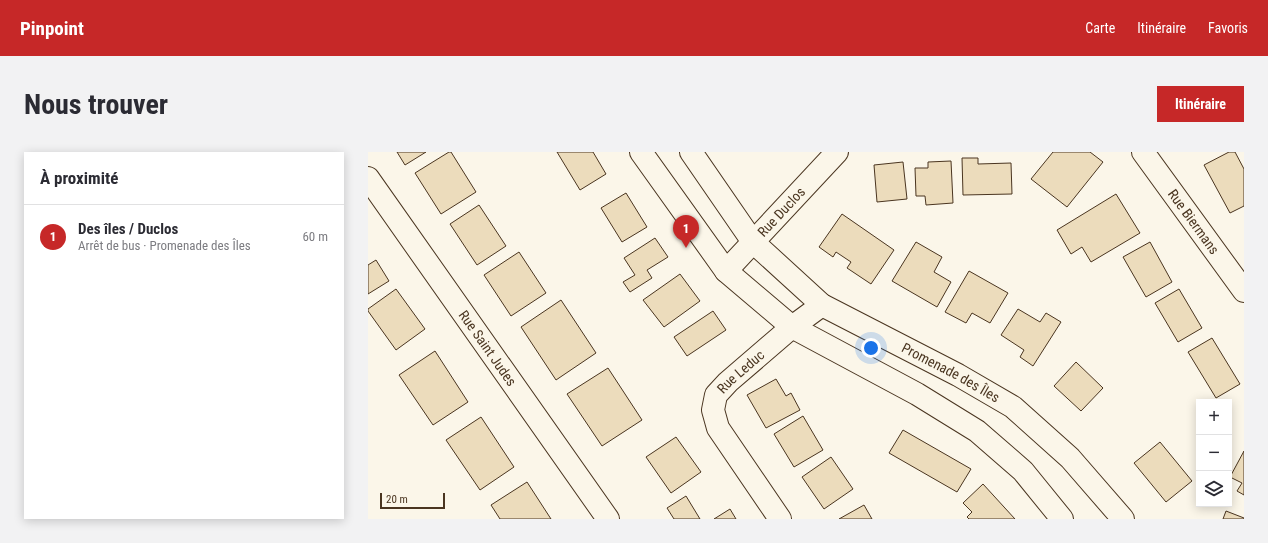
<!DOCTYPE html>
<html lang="fr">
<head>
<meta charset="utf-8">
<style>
  :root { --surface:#fff; --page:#f2f2f3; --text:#2b2b33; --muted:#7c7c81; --line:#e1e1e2; --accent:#c62828 }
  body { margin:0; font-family:"Roboto Condensed",sans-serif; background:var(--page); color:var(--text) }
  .controls { position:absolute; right:12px; bottom:12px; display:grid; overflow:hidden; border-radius:0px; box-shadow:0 2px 10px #0003 }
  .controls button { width:36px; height:36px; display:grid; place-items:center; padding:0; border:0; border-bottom:1px solid var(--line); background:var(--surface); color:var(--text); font:20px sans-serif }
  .scale { position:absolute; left:12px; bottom:10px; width:65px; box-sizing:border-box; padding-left:4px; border:2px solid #4a3520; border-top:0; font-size:11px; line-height:14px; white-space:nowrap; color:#4a3520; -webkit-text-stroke:3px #fbf6e9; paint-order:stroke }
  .you { position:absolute; left:503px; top:196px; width:14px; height:14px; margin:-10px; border:3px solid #fff; border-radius:50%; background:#1a73e8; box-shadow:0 0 0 6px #1a73e833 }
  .badge { display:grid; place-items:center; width:26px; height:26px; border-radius:50%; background:var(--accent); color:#fff; font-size:13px; font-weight:700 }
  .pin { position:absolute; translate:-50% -33px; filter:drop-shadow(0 1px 2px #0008) }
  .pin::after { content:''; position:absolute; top:21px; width:14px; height:12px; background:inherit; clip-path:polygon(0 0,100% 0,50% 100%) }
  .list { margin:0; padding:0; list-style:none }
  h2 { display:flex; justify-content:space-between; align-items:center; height:52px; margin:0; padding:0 16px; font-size:17px }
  h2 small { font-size:13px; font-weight:400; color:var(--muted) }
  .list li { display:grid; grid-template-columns:26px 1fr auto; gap:12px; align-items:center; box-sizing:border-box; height:64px; padding:0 16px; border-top:1px solid var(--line) }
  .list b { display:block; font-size:15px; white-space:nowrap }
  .list p { margin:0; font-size:13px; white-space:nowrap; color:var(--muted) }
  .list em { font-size:13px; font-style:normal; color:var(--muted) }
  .icon { flex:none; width:22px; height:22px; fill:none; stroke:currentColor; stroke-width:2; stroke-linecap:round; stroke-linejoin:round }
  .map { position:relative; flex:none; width:876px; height:367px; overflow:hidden; border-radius:0px }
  header { display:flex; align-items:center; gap:24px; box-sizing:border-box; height:56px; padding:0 20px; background:var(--accent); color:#fff }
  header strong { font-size:19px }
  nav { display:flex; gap:22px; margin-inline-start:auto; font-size:14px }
  .intro { display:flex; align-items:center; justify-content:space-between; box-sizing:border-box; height:96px; padding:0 24px }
  h1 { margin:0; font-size:28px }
  .button { padding:10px 18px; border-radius:0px; background:var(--accent); color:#fff; font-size:14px; font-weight:700 }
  main { display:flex; gap:24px; padding:0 24px }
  aside { flex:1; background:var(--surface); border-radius:0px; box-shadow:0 2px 10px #0003 }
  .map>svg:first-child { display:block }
  .building { fill:#ecdcbc; stroke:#4a3520 }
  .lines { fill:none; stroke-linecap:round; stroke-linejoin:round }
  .minor-casing { stroke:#4a3520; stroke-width:24 }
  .minor { stroke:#fbf6e9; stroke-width:22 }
  .labels { text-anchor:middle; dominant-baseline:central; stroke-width:3; stroke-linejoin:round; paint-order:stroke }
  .street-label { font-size:14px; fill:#4a3520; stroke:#fbf6e9 }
</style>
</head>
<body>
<header>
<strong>Pinpoint</strong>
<nav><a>Carte</a><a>Itinéraire</a><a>Favoris</a></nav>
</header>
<div class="intro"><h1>Nous trouver</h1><a class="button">Itinéraire</a></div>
<main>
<aside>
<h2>À proximité<small></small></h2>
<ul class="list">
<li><span class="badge">1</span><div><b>Des îles / Duclos</b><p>Arrêt de bus · Promenade des Îles</p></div><em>60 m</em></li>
</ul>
</aside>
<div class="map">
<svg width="876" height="367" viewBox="0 0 876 367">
  <rect width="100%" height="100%" fill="#fbf6e9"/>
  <g class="building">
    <path d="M29,0H58L37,13Z"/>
    <path d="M81,0H83L108,40L73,62L47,21Z"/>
    <path d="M189,0H225L238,22L212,38Z"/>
    <path d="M685,0H722L735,10L699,55L663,27Z"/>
    <path d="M861,0H867L876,17V54L862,61L836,13Z"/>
    <path d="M594,6H610V12L643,11L644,42L595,43Z"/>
    <path d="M583,9L585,51L558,53L557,44H548L547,16H560V10Z"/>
    <path d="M535,10L539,47L509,50L506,13Z"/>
    <path d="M258,41L279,75L254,90L233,56Z"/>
    <path d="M748,42L772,81L723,110L714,95L703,102L689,78Z"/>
    <path d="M111,53L138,94L109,113L82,72Z"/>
    <path d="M474,62L526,98L503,132L479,116L483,110L468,100L465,105L451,95Z"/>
    <path d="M287,86L300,105L279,118L284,126L262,140L255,130L267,123L256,106Z"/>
    <path d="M548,90L574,105L566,120L583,130L569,155L524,129Z"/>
    <path d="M782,90L804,130L778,145L755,105Z"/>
    <path d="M151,100L178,141L143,164L116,123Z"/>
    <path d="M8,108L21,129L0,142V113Z"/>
    <path d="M601,119L640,141L622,171L604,161L598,171L577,160Z"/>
    <path d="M312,122L332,149L296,175L275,148Z"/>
    <path d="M28,137L57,177L28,198L0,159V157Z"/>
    <path d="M811,137L834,176L810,190L787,151Z"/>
    <path d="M193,148L228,201L188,228L153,175Z"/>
    <path d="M650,157L672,170L678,161L693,170L665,214L652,205L656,198L633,183Z"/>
    <path d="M345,159L358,178L319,204L306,185Z"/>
    <path d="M844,186L872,232L848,246L820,200Z"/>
    <path d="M67,199L100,250L65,273L31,223Z"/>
    <path d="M708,210L735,236L713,259L686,234Z"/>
    <path d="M240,216L274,268L234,294L199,242Z"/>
    <path d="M408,227L418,244L423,241L432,258L398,276L379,243Z"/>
    <path d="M435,264L455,298L426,315L406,282Z"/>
    <path d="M113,265L146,315L112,338L78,288Z"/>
    <path d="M535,278L603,317L589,340L521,301Z"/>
    <path d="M308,285L333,320L303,341L278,305Z"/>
    <path d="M792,290L824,329L798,350L766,311Z"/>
    <path d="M876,299V343L869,339L874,331L862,325Z"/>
    <path d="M463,305L485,337L456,357L434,325Z"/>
    <path d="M159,330L183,367H132L123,353Z"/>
    <path d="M615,332L647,367H601L599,365L604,360L595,351Z"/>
    <path d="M318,344L332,367H306L299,356Z"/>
    <path d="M496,353L504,367H471Z"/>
    <path d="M362,357L368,367H346Z"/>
    <path d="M858,359L876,366V367H855Z"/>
  </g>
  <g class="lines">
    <g class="minor-casing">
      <g id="minor">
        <path d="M273,0L358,119L424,175L549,242L609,279L655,319L694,367"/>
        <path id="s1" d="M323,0L385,90L454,153L590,223L645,255L702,306L755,367"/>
        <path id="s2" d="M775,0L876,139"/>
        <path id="s3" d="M0,26L240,367"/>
        <path id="s4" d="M358,119L469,0"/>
        <path id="s5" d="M412,367L350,276L345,258L348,243L360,230L424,175L454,153"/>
      </g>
    </g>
    <use href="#minor" class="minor"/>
  </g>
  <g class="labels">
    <g class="street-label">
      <text stroke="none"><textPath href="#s4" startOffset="81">Rue Duclos</textPath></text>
      <text stroke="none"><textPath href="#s2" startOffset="86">Rue Biermans</textPath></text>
      <text stroke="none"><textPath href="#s3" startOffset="208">Rue Saint Judes</textPath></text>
      <text stroke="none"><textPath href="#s5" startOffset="178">Rue Leduc</textPath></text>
      <text stroke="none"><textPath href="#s1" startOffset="348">Promenade des Îles</textPath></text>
    </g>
  </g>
</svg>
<div class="controls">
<button>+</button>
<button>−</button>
<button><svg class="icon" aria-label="layers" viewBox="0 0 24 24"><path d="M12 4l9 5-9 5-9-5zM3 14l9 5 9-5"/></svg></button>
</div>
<div class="scale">20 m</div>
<div class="you"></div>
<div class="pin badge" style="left:318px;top:96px">1</div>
</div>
</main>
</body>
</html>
